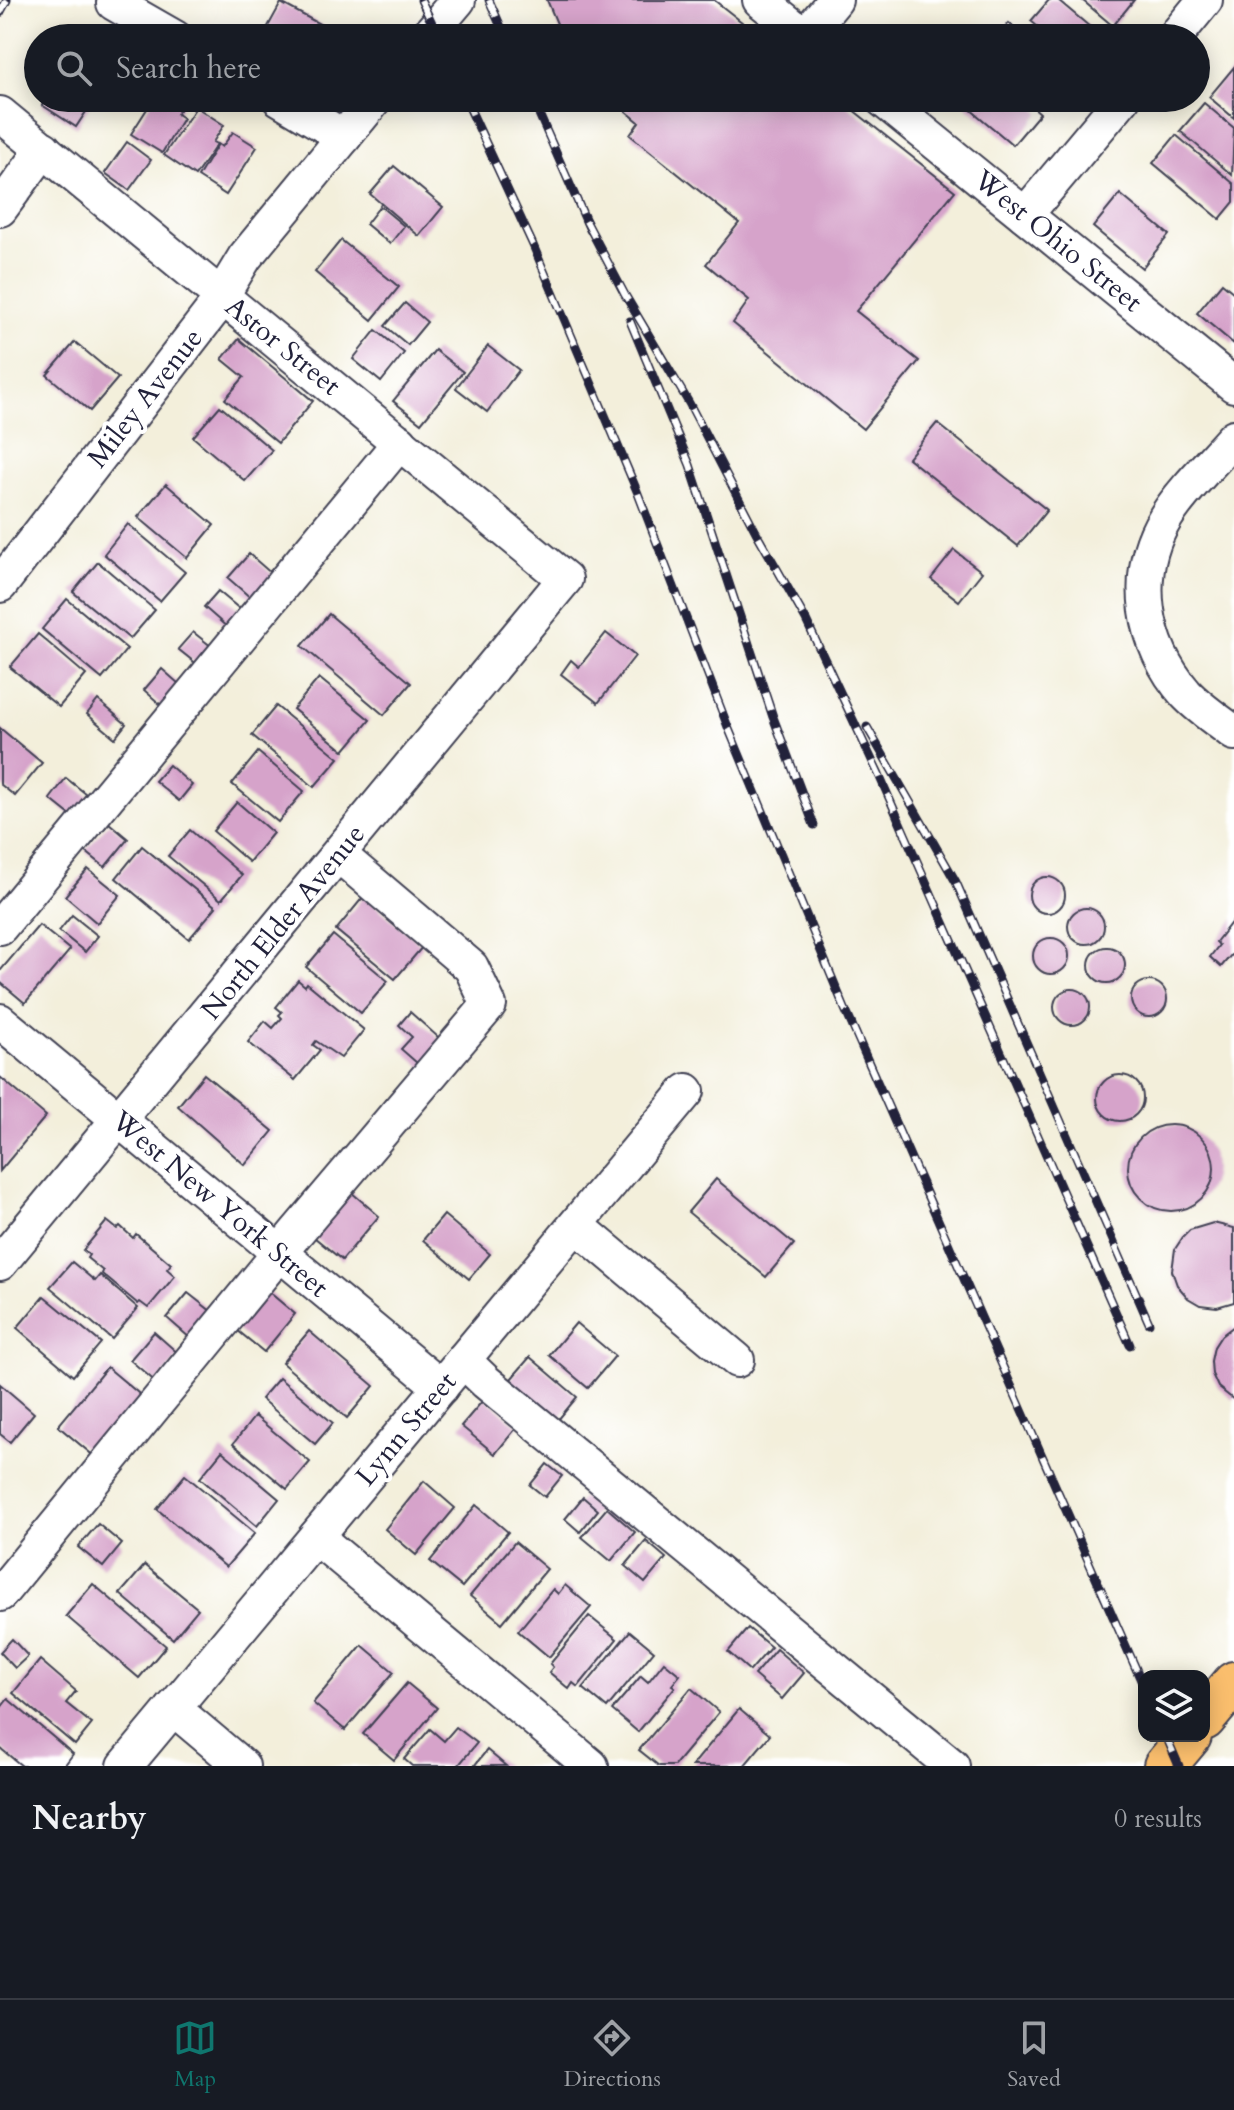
<!DOCTYPE html>
<html lang="en">
<head>
<meta charset="utf-8">
<style>
  :root { --surface:#171b24; --page:#242831; --text:#f1f3f6; --muted:#9ea1a6; --line:#363941; --accent:#0f766e }
  body { margin:0; font-family:Cardo,serif; background:var(--page); color:var(--text) }
  .controls { position:absolute; right:24px; bottom:24px; display:grid; overflow:hidden; border-radius:16px; box-shadow:0 4px 20px #0003 }
  .controls button { width:72px; height:72px; display:grid; place-items:center; padding:0; border:0; border-bottom:2px solid var(--line); background:var(--surface); color:var(--text); font:40px sans-serif }
  .list { margin:0; padding:0; list-style:none }
  h2 { display:flex; justify-content:space-between; align-items:center; height:104px; margin:0; padding:0 32px; font-size:34px }
  h2 small { font-size:26px; font-weight:400; color:var(--muted) }
  .icon { flex:none; width:44px; height:44px; fill:none; stroke:currentColor; stroke-width:2; stroke-linecap:round; stroke-linejoin:round }
  .map { position:relative; flex:none; width:1234px; height:1766px; overflow:hidden }
  .search { position:absolute; background:var(--surface); box-shadow:0 4px 20px #0003; left:24px; right:24px; top:24px; height:88px; display:flex; align-items:center; gap:20px; box-sizing:border-box; padding:0 28px; border-radius:44px; color:var(--muted); font-size:30px }
  .sheet { height:232px; background:var(--surface) }
  nav { display:flex; justify-content:space-around; align-items:center; box-sizing:border-box; height:112px; border-top:2px solid var(--line); background:var(--surface); font-size:22px; color:var(--muted) }
  nav a { display:grid; justify-items:center; gap:4px }
  nav .on { color:var(--accent) }
  .map>svg:first-child { display:block }
  .building { fill:#d6a3ca }
  .lines { fill:none; stroke-linecap:round; stroke-linejoin:round }
  .minor-casing { stroke:#414153; stroke-width:38 }
  .major-casing { stroke:#414153; stroke-width:46 }
  .minor { stroke:#fff; stroke-width:34 }
  .major { stroke:#fabe6d; stroke-width:42 }
  .rail-casing { stroke:#22223b; stroke-width:9 }
  .rail { stroke:#fff; stroke-width:6; stroke-dasharray:18; stroke-linecap:butt }
  .labels { text-anchor:middle; dominant-baseline:central; stroke-width:8; stroke-linejoin:round; paint-order:stroke }
  .street-label { font-size:28px; fill:#22223b; stroke:#fff }
</style>
</head>
<body>
<div class="map">
<svg width="1234" height="1766" viewBox="0 0 1234 1766">
  <rect width="100%" height="100%" fill="#fff"/>
  <filter id="ink" filterUnits="userSpaceOnUse"><feTurbulence type="fractalNoise" baseFrequency=".0125" numOctaves="2"/><feDisplacementMap in="SourceGraphic" scale="16" xChannelSelector="R" yChannelSelector="G"/><feConvolveMatrix kernelMatrix="1 2 1 2 8 2 1 2 1" color-interpolation-filters="sRGB"/></filter>
  <filter id="wash" filterUnits="userSpaceOnUse"><feTurbulence type="fractalNoise" baseFrequency=".006" numOctaves="4" result="noise"/><feDisplacementMap in="SourceGraphic" scale="32" xChannelSelector="R" yChannelSelector="G"/><feGaussianBlur stdDeviation="1.8" result="paint"/><feColorMatrix in="noise" values="0 0 0 0 0 0 0 0 0 0 0 0 0 0 0 0 0 1.4 0 .05"/><feComposite in="paint" operator="in"/></filter>
  <g filter="url(#wash)">
    <rect width="100%" height="100%" fill="#f3efdb"/>
    <g id="blocks">
      <g class="building">
        <path d="M547,0H714L762,38H563Z"/>
        <path d="M1049,0H1058L1103,38H1051L1031,21Z"/>
        <path d="M1082,0H1134L1113,26Z"/>
        <path d="M281,3L336,33L334,38H276L265,32Z"/>
        <path d="M1009,23L1027,38H997Z"/>
        <path d="M1234,67V118L1209,97Z"/>
        <path d="M47,98H95L76,127L42,105Z"/>
        <path d="M154,98H186L177,114L183,118L162,153L131,134Z"/>
        <path d="M617,98H838L955,191L856,311L919,361L863,429L733,323L749,300L706,264L739,223L630,135L639,122L615,102Z"/>
        <path d="M957,98H1023L1040,113L1013,145Z"/>
        <path d="M1204,103L1234,128L1232,175L1180,131Z"/>
        <path d="M196,107L224,125L213,142L217,144L195,176L164,155Z"/>
        <path d="M233,132L257,147L226,195L198,177L218,144L222,147Z"/>
        <path d="M1176,135L1234,184V202L1220,219L1153,163Z"/>
        <path d="M127,142L151,160L129,190L105,173Z"/>
        <path d="M394,166L443,207L419,236L370,194Z"/>
        <path d="M1120,194L1169,235L1142,268L1093,227Z"/>
        <path d="M380,206L404,226L390,244L366,224Z"/>
        <path d="M341,240L399,287L372,320L315,272Z"/>
        <path d="M1222,283L1234,293V344L1197,313Z"/>
        <path d="M405,303L427,322L408,345L385,326Z"/>
        <path d="M376,330L404,353L381,382L353,359Z"/>
        <path d="M239,339L313,401L278,443L225,399L244,377L222,359Z"/>
        <path d="M75,342L118,378L90,411L47,375Z"/>
        <path d="M488,346L519,370L487,412L456,388Z"/>
        <path d="M435,350L463,372L421,423L393,401Z"/>
        <path d="M220,406L272,450L245,481L193,437Z"/>
        <path d="M937,423L1047,510L1018,546L908,458Z"/>
        <path d="M166,484L214,525L187,558L138,517Z"/>
        <path d="M128,524L185,572L160,601L104,554Z"/>
        <path d="M954,550L982,572L959,601L931,579Z"/>
        <path d="M249,554L273,575L252,599L228,578Z"/>
        <path d="M98,562L155,610L130,639L73,592Z"/>
        <path d="M218,591L242,611L228,628L204,607Z"/>
        <path d="M67,599L127,649L102,679L42,629Z"/>
        <path d="M329,614L411,683L384,715L302,646Z"/>
        <path d="M193,632L217,651L203,669L178,649Z"/>
        <path d="M606,633L635,656L598,703L561,674L571,660L579,667Z"/>
        <path d="M38,634L86,675L59,707L10,667Z"/>
        <path d="M162,669L187,691L169,712L144,690Z"/>
        <path d="M319,678L370,720L344,751L293,709Z"/>
        <path d="M98,700L126,724L115,738L87,714Z"/>
        <path d="M276,706L339,758L314,787L252,735Z"/>
        <path d="M0,728L42,763L15,796L0,784Z"/>
        <path d="M258,752L304,791L278,822L232,784Z"/>
        <path d="M169,765L192,785L179,801L155,781Z"/>
        <path d="M66,778L91,798L75,819L50,799Z"/>
        <path d="M237,802L273,833L249,862L213,831Z"/>
        <path d="M109,823L128,839L105,867L85,851Z"/>
        <path d="M190,830L242,875L221,900L168,856Z"/>
        <path d="M142,846L216,907L189,939L116,878Z"/>
        <path d="M88,869L120,895L97,923L65,896Z"/>
        <circle cx="1047" cy="895" r="18"/>
        <path d="M364,896L423,946L395,979L336,930Z"/>
        <circle cx="1086" cy="926" r="18"/>
        <path d="M72,915L98,936L85,952L59,931Z"/>
        <path d="M1234,919V957L1231,955L1221,967L1210,957L1219,945L1216,942Z"/>
        <path d="M39,925L70,950L25,1003L0,982V971Z"/>
        <path d="M333,935L388,981L361,1013L306,967Z"/>
        <circle cx="1051" cy="956" r="18"/>
        <circle cx="1107" cy="965" r="18"/>
        <path d="M298,980L305,986L307,983L364,1030L341,1058L316,1041L313,1045L320,1050L295,1080L248,1042L265,1021L273,1028L282,1018L279,1015L282,1012L276,1007Z"/>
        <circle cx="1149" cy="999" r="18"/>
        <circle cx="1072" cy="1007" r="18"/>
        <path d="M410,1012L447,1045L425,1070L401,1049L412,1037L399,1025Z"/>
        <path d="M204,1074L273,1131L245,1165L178,1106Z"/>
        <circle cx="1120" cy="1098" r="23"/>
        <path d="M0,1077L46,1116L0,1171Z"/>
        <circle cx="1171" cy="1168" r="43"/>
        <path d="M716,1179L794,1244L766,1277L688,1212Z"/>
        <path d="M351,1192L379,1216L342,1260L314,1237Z"/>
        <path d="M444,1215L490,1254L469,1279L423,1240Z"/>
        <path d="M107,1221L117,1229L120,1226L133,1238L136,1234L171,1264L167,1269L175,1276L148,1308L140,1302L138,1304L102,1274L103,1271L87,1258L89,1255L83,1250Z"/>
        <path d="M1213,1223L1234,1228V1302L1217,1307L1200,1305L1188,1298L1177,1285L1172,1271L1175,1249L1183,1237L1190,1230Z"/>
        <path d="M72,1262L95,1281L100,1275L138,1308L112,1339L50,1287Z"/>
        <path d="M263,1287L295,1314L264,1352L231,1325Z"/>
        <path d="M188,1293L212,1312L190,1338L167,1318Z"/>
        <path d="M44,1296L101,1343L73,1376L17,1328Z"/>
        <path d="M576,1323L615,1356L588,1388L549,1355Z"/>
        <path d="M1234,1326V1400L1218,1387L1212,1374L1211,1361L1214,1347L1221,1336Z"/>
        <path d="M309,1331L374,1386L347,1418L282,1363Z"/>
        <path d="M154,1332L180,1355L157,1383L130,1360Z"/>
        <path d="M530,1357L577,1397L553,1426L505,1386Z"/>
        <path d="M107,1367L144,1398L95,1457L58,1426Z"/>
        <path d="M279,1378L333,1423L315,1444L261,1399Z"/>
        <path d="M0,1384L34,1413L10,1442L0,1434Z"/>
        <path d="M485,1398L518,1426L495,1454L461,1426Z"/>
        <path d="M255,1416L310,1462L287,1489L233,1444Z"/>
        <path d="M222,1451L279,1499L257,1526L200,1478Z"/>
        <path d="M547,1464L562,1476L545,1497L530,1485Z"/>
        <path d="M185,1475L255,1533L226,1567L157,1509Z"/>
        <path d="M424,1481L455,1508L416,1555L385,1529Z"/>
        <path d="M583,1497L598,1510L580,1532L565,1519Z"/>
        <path d="M476,1505L508,1532L462,1587L430,1561Z"/>
        <path d="M607,1508L635,1532L611,1561L582,1537Z"/>
        <path d="M98,1524L122,1544L103,1567L78,1547Z"/>
        <path d="M646,1541L666,1558L645,1583L625,1566Z"/>
        <path d="M515,1542L547,1569L502,1623L470,1596Z"/>
        <path d="M145,1565L198,1609L173,1639L120,1594Z"/>
        <path d="M93,1584L166,1646L139,1678L66,1616Z"/>
        <path d="M565,1585L591,1607L549,1657L518,1631L553,1589L558,1594Z"/>
        <path d="M589,1616L617,1639L578,1687L573,1683L569,1689L549,1672L553,1667L550,1664Z"/>
        <path d="M748,1628L771,1647L750,1671L728,1652Z"/>
        <path d="M630,1631L654,1651L607,1708L583,1688Z"/>
        <path d="M12,1639L28,1656L15,1668L0,1652Z"/>
        <path d="M362,1645L394,1672L345,1730L313,1703Z"/>
        <path d="M776,1649L804,1673L782,1699L754,1675Z"/>
        <path d="M40,1660L76,1691L66,1703L92,1724L75,1745L13,1693Z"/>
        <path d="M664,1662L680,1675L672,1685L675,1687L638,1732L612,1710L641,1676L648,1682Z"/>
        <path d="M407,1683L437,1708L394,1760L363,1734Z"/>
        <path d="M691,1688L719,1712L674,1766H659L639,1750Z"/>
        <path d="M8,1699L73,1754L64,1766H22L0,1748V1709Z"/>
        <path d="M739,1709L770,1735L744,1766H692Z"/>
        <path d="M456,1727L477,1743L458,1766H412L404,1759L430,1729L444,1741Z"/>
        <path d="M487,1750L506,1766H474Z"/>
      </g>
    </g>
  </g>
  <g filter="url(#ink)">
    <use href="#blocks" fill-opacity="0" stroke="#414153" stroke-width="2"/>
    <g class="lines">
      <g class="minor-casing">
        <g id="minor">
          <path d="M760,0L807,38"/>
          <path d="M114,3L175,38"/>
          <path d="M805,36L835,0"/>
          <path d="M426,38L458,0"/>
          <path d="M1174,38L1205,0"/>
          <path d="M279,98L344,137"/>
          <path d="M881,98L1234,385"/>
          <path d="M0,114L565,579L0,1263"/>
          <path d="M0,209L44,149"/>
          <path d="M1025,215L1123,98"/>
          <path d="M1234,437C1214,460 1181,492 1166,517C1131,574 1143,645 1186,694C1200,709 1219,721 1234,733"/>
          <path d="M0,585L213,310L245,257L376,98"/>
          <path d="M0,927L400,442"/>
          <path d="M0,1021L441,1387"/>
          <path d="M576,1225L737,1360"/>
          <path d="M463,1360L486,1382L952,1766"/>
          <path d="M316,1537L591,1766"/>
          <path d="M0,1594L295,1234L489,1005L471,967L339,855"/>
          <path d="M173,1708L242,1766"/>
          <path d="M125,1766L687,1091"/>
        </g>
      </g>
      <g class="major-casing">
        <g id="major">
          <path d="M1204,1719L1234,1683"/>
          <path d="M1165,1766L1190,1736"/>
        </g>
      </g>
      <use href="#minor" class="minor"/>
      <use href="#major" class="major"/>
      <g class="rail-casing">
        <g id="rail">
          <path d="M421,0L439,38"/>
          <path d="M489,0L506,38"/>
          <path d="M0,13L7,0"/>
          <path d="M465,98L533,245L637,491L728,727L845,1009L1144,1687"/>
          <path d="M532,98L590,230"/>
          <path d="M586,221L625,295L689,403L756,532L806,620L879,775L1130,1345"/>
          <path d="M630,321L690,465L773,717L814,825"/>
          <path d="M867,727L956,882L1149,1323"/>
          <path d="M1166,1736L1179,1766"/>
        </g>
      </g>
      <use href="#rail" class="rail"/>
    </g>
  </g>
  <g class="labels">
    <g class="street-label">
      <text transform="translate(1058 241) rotate(39)">West Ohio Street</text>
      <text transform="translate(283 346) rotate(39)">Astor Street</text>
      <text transform="translate(145 398) rotate(-52)">Miley Avenue</text>
      <text transform="translate(283 922) rotate(-51)">North Elder Avenue</text>
      <text transform="translate(220 1204) rotate(40)">West New York Street</text>
      <text transform="translate(406 1429) rotate(-50)">Lynn Street</text>
    </g>
  </g>
</svg>
<div class="controls">
<button><svg class="icon" aria-label="layers" viewBox="0 0 24 24"><path d="M12 4l9 5-9 5-9-5zM3 14l9 5 9-5"/></svg></button>
</div>
<div class="search"><svg class="icon" aria-label="search" viewBox="0 0 24 24"><circle cx="10" cy="10" r="6"/><path d="M15 15l6 6"/></svg>Search here</div>
</div>
<section class="sheet">
<h2>Nearby<small>0 results</small></h2>
<ul class="list">
</ul>
</section>
<nav>
<a class="on"><svg class="icon" aria-label="map" viewBox="0 0 24 24"><path d="M3 6l6-2 6 2 6-2v14l-6 2-6-2-6 2zM9 4v14M15 6v14"/></svg>Map</a>
<a><svg class="icon" aria-label="directions" viewBox="0 0 24 24"><path d="M12 3l9 9-9 9-9-9zM9 14v-3h6M13 9l2 2-2 2"/></svg>Directions</a>
<a><svg class="icon" aria-label="saved" viewBox="0 0 24 24"><path d="M7 4h10v16l-5-4-5 4z"/></svg>Saved</a>
</nav>
</body>
</html>
